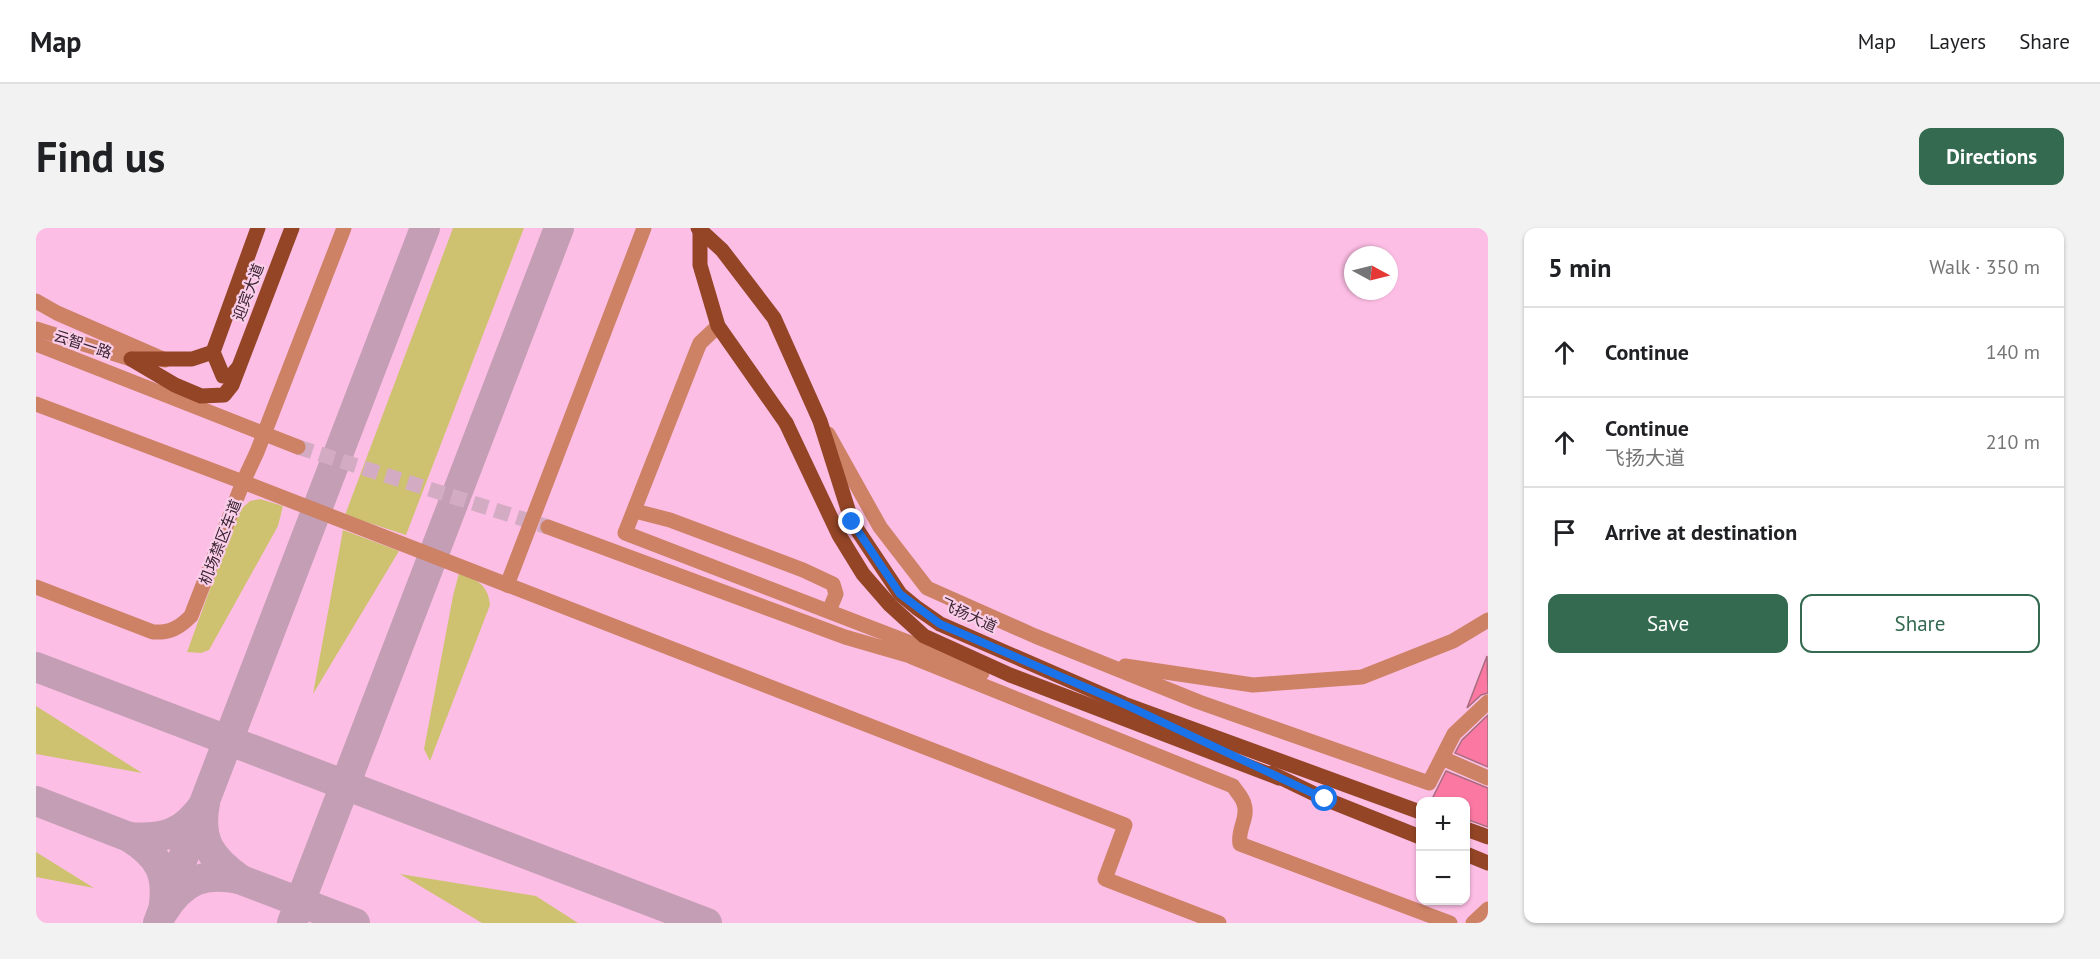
<!DOCTYPE html>
<html lang="en">
<head>
<meta charset="utf-8">
<style>
  :root { --surface:#fff; --page:#f2f2f2; --text:#202124; --muted:#757577; --line:#e0e0e0; --accent:#346a50 }
  body { margin:0; font-family:"PT Sans","Noto Sans SC",sans-serif; background:var(--page); color:var(--text) }
  .controls { position:absolute; right:18px; bottom:18px; display:grid; overflow:hidden; border-radius:12px; box-shadow:0 2px 4px #0004 }
  .controls button { width:54px; height:54px; display:grid; place-items:center; padding:0; border:0; border-bottom:2px solid var(--line); background:var(--surface); color:var(--text); font:30px sans-serif }
  .compass { position:absolute; left:1308px; top:18px; width:54px; height:54px; border-radius:50%; background:var(--surface); box-shadow:0 2px 4px #0004; rotate:97deg }
  .stop { position:absolute; width:18px; height:18px; margin:-14px; border:4px solid #1a73e8; border-radius:50%; background:#fff }
  .stop.end { background:#1a73e8; border-color:#fff; box-shadow:0 2px 6px #0008 }
  .list { margin:0; padding:0; list-style:none }
  h2 { display:flex; justify-content:space-between; align-items:center; height:78px; margin:0; padding:0 24px; font-size:26px }
  h2 small { font-size:20px; font-weight:400; color:var(--muted) }
  .list li { display:grid; grid-template-columns:39px 1fr auto; gap:18px; align-items:center; box-sizing:border-box; height:90px; padding:0 24px; border-top:2px solid var(--line) }
  .list b { display:block; font-size:22px; white-space:nowrap }
  .list p { margin:0; font-size:20px; white-space:nowrap; color:var(--muted) }
  .list em { font-size:20px; font-style:normal; color:var(--muted) }
  .actions { display:flex; gap:12px; padding:18px 24px }
  .actions a { flex:1; padding:14px 0; border:2px solid var(--accent); border-radius:12px; text-align:center; font-size:21px; color:var(--accent) }
  .actions .main { background:var(--accent); color:#fff }
  .icon { flex:none; width:33px; height:33px; fill:none; stroke:currentColor; stroke-width:2; stroke-linecap:round; stroke-linejoin:round }
  .map { position:relative; flex:none; width:1452px; height:695px; overflow:hidden; border-radius:12px }
  header { display:flex; align-items:center; gap:36px; box-sizing:border-box; height:84px; padding:0 30px; background:var(--surface); border-bottom:2px solid var(--line) }
  header strong { font-size:28px }
  nav { display:flex; gap:33px; margin-inline-start:auto; font-size:21px }
  .intro { display:flex; align-items:center; justify-content:space-between; box-sizing:border-box; height:144px; padding:0 36px }
  h1 { margin:0; font-size:42px }
  .button { padding:15px 27px; border-radius:12px; background:var(--accent); color:#fff; font-size:21px; font-weight:700 }
  main { display:flex; gap:36px; padding:0 36px }
  aside { flex:1; background:var(--surface); border-radius:12px; box-shadow:0 2px 4px #0004 }
  .map>svg:first-child { display:block }
  .built { fill:#fdbee5; fill-rule:evenodd }
  .green { fill:#cec270 }
  .lines { fill:none; stroke-linecap:round; stroke-linejoin:round }
  .taxiway { stroke:#c39eb4; stroke-width:30 }
  .building { fill:#fb78a3; stroke:#a76d7e; stroke-width:1.5 }
  .minor-tunnel { stroke:#d3acc4; stroke-width:15; stroke-dasharray:15 8; stroke-linecap:butt }
  .minor { stroke:#cd8266; stroke-width:15 }
  .major { stroke:#934526; stroke-width:15 }
  .major-bridge { stroke:#934526; stroke-width:15 }
  .route { stroke:#1a73e8; stroke-width:8 }
  .labels { text-anchor:middle; dominant-baseline:central; stroke-width:4.5; stroke-linejoin:round; paint-order:stroke }
  .street-label { font-size:15px; fill:#392432; stroke:#facee9 }
</style>
</head>
<body>
<header>
<strong>Map</strong>
<nav><a>Map</a><a>Layers</a><a>Share</a></nav>
</header>
<div class="intro"><h1>Find us</h1><a class="button">Directions</a></div>
<main>
<div class="map">
<svg width="1452" height="695" viewBox="0 0 1452 695">
  <rect width="100%" height="100%" fill="#facee9"/>
  <path class="built" d="M0,0H1452V695H0ZM1317,27H1353V63H1317ZM1384,574H1430V672H1384Z"/>
  <g class="green">
    <path d="M417,0H488L370,307L309,287Z"/>
    <path d="M224,271L247,278L242,298L173,422L165,425L151,424L202,284L214,273Z"/>
    <path d="M307,302L363,323L277,466Z"/>
    <path d="M423,345C441,352 452,356 454,377L394,533L388,521L417,368Z"/>
    <path d="M0,478L106,545L0,526Z"/>
    <path d="M0,624L58,660L0,649Z"/>
    <path d="M364,646L500,668L542,695H446Z"/>
  </g>
  <g class="lines">
    <g class="taxiway">
      <path d="M0,439L671,695"/>
      <path d="M0,573L111,616"/>
      <path d="M169,575C162,612 174,630 204,651C167,644 147,652 127,684C133,647 125,629 93,609C129,612 148,605 169,575Z"/>
      <path d="M187,645L319,695"/>
      <path d="M122,695L389,0"/>
      <path d="M256,695L523,0"/>
    </g>
  </g>
  <g class="building">
    <path d="M1451,428L1452,465L1445,467L1431,480Z"/>
    <path d="M1452,487V539L1419,525L1426,512Z"/>
    <path d="M1410,543L1452,560V599L1430,591V573H1395Z"/>
  </g>
  <g class="lines">
    <path class="minor-tunnel" d="M262,219L512,299"/>
    <g class="minor">
      <path d="M308,0L221,224L207,254L1089,597L1069,651L1183,695"/>
      <path d="M0,73L21,85L129,132"/>
      <path d="M682,98L664,115L661,122L589,305L929,436L946,445"/>
      <path d="M0,101L95,131"/>
      <path d="M0,116L262,219"/>
      <path d="M0,176L207,254L155,388C143,400 134,405 117,404L0,359"/>
      <path d="M792,206L844,299L891,360L999,408L1163,474L1393,555L1418,506L1452,474"/>
      <path d="M599,283L634,292L767,342L797,356L800,366L793,383"/>
      <path d="M512,299L809,409L885,431"/>
      <path d="M471,357L608,0"/>
      <path d="M876,429L1197,558C1200,563 1207,570 1208,576C1213,589 1201,602 1204,616L1414,695"/>
      <path d="M1089,438L1217,457L1326,449L1417,413L1452,392"/>
      <path d="M1406,530L1452,550"/>
      <path d="M1437,695L1452,681"/>
    </g>
    <g class="major">
      <path d="M662,0L686,22L738,90L784,193L816,294L864,366L881,380L904,396L1088,476L1384,584"/>
      <path d="M177,124L222,0"/>
      <path d="M177,124L187,148H195L202,140"/>
      <path d="M95,131L139,157L165,168L188,167L196,157L256,0"/>
      <path d="M97,131H156L177,124"/>
      <path d="M750,195L803,307L827,346L854,377L888,408L974,447L1243,550"/>
      <path d="M1235,545L1289,571L1384,609"/>
      <path d="M1430,601L1452,609"/>
      <path d="M1430,626L1452,635"/>
    </g>
    <path class="major-bridge" d="M664,0V37L682,98L750,195"/>
  </g>
  <g class="lines">
    <path class="route" d="M816,294L864,366L904,396L1088,476L1289,571"/>
  </g>
  <g class="labels">
    <g class="street-label">
      <text transform="translate(212 64) rotate(-69)">迎宾大道</text>
      <text transform="translate(47 116) rotate(18)">云智一路</text>
      <text transform="translate(184 314) rotate(-69)">机场禁区车道</text>
      <text transform="translate(933 387) rotate(25)">飞扬大道</text>
    </g>
  </g>
</svg>
<div class="controls">
<button>+</button>
<button>−</button>
</div>
<svg class="compass" viewBox="-18 -18 36 36"><path d="M0-13l5 13h-10z" fill="#e53935"/><path d="M0 13l5-13h-10z" fill="#757577"/></svg>
<div class="stop" style="left:1289px;top:571px"></div>
<div class="stop end" style="left:816px;top:294px"></div>
</div>
<aside>
<h2>5 min<small>Walk · 350 m</small></h2>
<ul class="list">
<li><svg class="icon" aria-label="ahead" viewBox="0 0 24 24"><path d="M12 20V5M6 11l6-6 6 6"/></svg><div><b>Continue</b></div><em>140 m</em></li>
<li><svg class="icon" aria-label="ahead" viewBox="0 0 24 24"><path d="M12 20V5M6 11l6-6 6 6"/></svg><div><b>Continue</b><p>飞扬大道</p></div><em>210 m</em></li>
<li><svg class="icon" aria-label="arrive" viewBox="0 0 24 24"><path d="M6 21V4h12l-3 4 3 4H6"/></svg><div><b>Arrive at destination</b></div></li>
</ul>
<div class="actions"><a class="main">Save</a><a>Share</a></div>
</aside>
</main>
</body>
</html>
